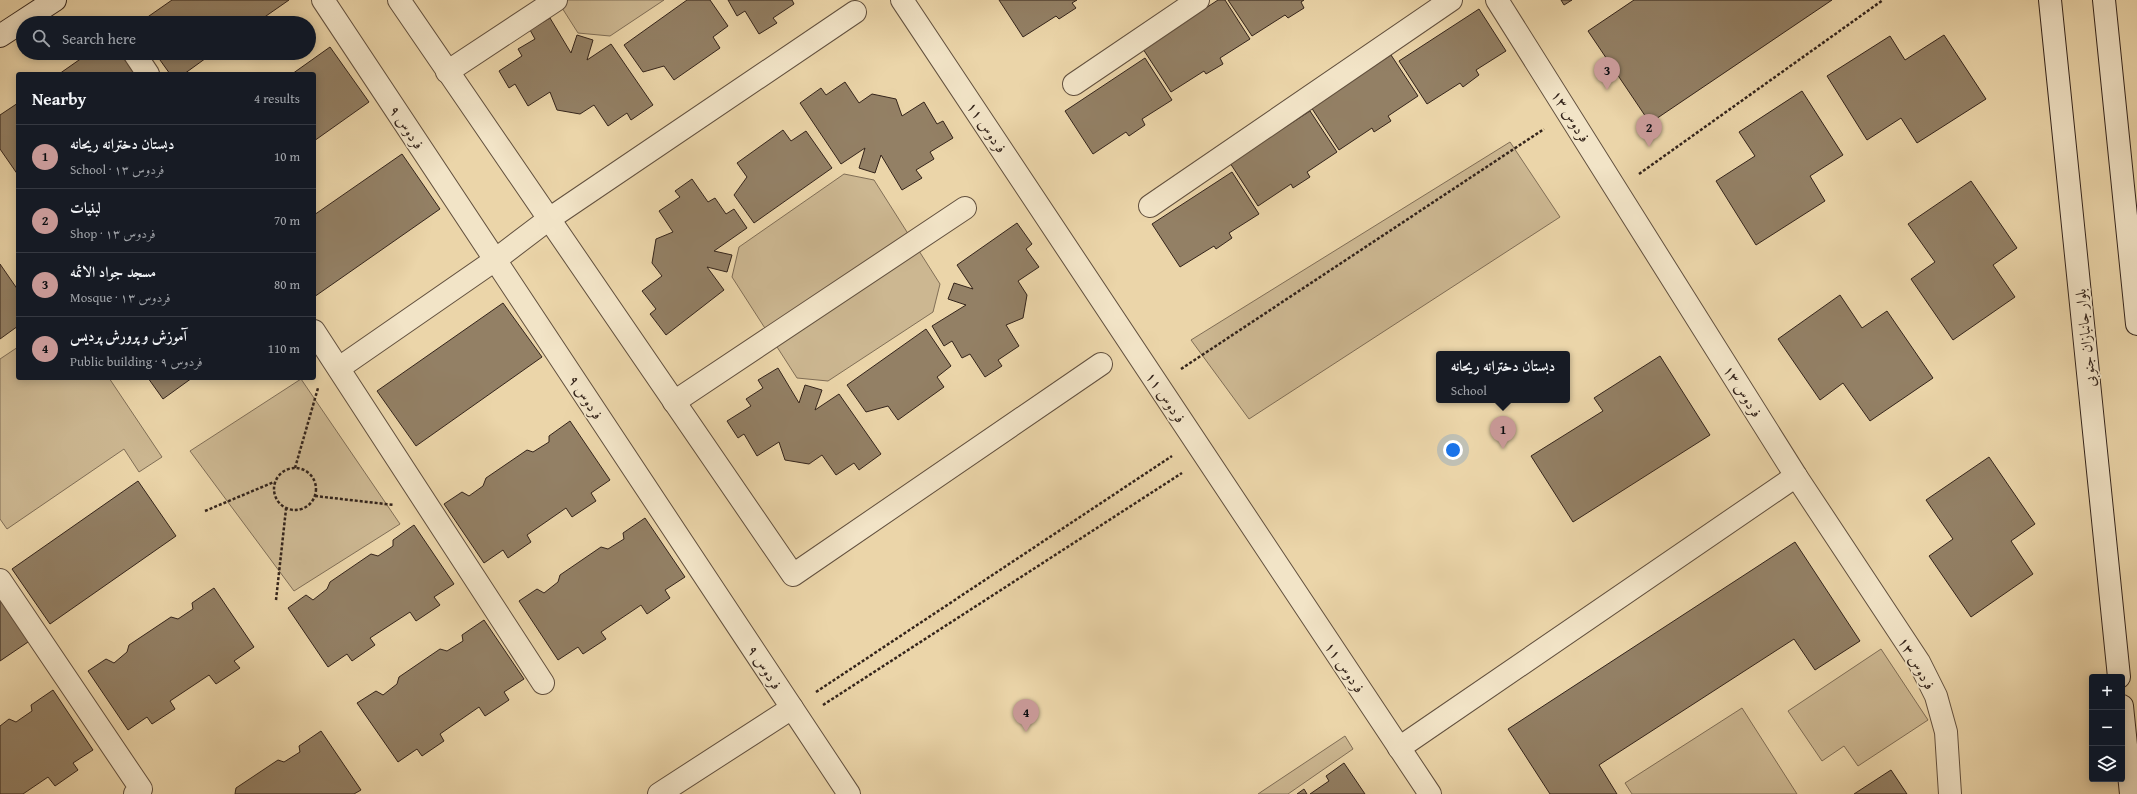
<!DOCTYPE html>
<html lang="en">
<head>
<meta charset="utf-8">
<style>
  :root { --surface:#171b24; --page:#20242c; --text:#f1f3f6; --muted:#9ea1a6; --line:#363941; --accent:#c59692 }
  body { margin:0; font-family:"Gentium Book Plus",Amiri,serif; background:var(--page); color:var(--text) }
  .controls { position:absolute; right:12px; bottom:12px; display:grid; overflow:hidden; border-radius:4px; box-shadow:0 2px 10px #0003 }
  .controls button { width:36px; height:36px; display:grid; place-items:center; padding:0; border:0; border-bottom:1px solid var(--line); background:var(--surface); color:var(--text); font:20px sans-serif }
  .you { position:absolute; left:1453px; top:450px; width:14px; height:14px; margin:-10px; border:3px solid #fff; border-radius:50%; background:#1a73e8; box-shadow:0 0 0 6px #1a73e833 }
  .badge { display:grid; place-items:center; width:26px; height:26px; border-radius:50%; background:var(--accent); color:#111; font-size:13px; font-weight:700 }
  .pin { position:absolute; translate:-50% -33px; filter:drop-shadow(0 1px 2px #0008) }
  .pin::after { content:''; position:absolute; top:21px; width:14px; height:12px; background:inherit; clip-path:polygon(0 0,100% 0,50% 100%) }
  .popup { position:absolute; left:1436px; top:351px; width:134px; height:52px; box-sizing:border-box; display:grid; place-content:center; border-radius:4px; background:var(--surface); filter:drop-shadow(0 1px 3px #0005); font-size:13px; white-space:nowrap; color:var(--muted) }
  .popup b { font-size:15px; color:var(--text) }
  .popup::after { content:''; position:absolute; left:50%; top:100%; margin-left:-8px; border:8px solid transparent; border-top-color:var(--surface) }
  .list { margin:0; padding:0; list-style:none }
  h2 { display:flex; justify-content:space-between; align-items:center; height:52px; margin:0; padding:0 16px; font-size:17px }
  h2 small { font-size:13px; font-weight:400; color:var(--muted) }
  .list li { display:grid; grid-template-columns:26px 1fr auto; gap:12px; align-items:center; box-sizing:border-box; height:64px; padding:0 16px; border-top:1px solid var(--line) }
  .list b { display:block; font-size:15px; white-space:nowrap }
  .list p { margin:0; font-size:13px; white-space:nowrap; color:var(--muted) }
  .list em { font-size:13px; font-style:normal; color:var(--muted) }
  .icon { flex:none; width:22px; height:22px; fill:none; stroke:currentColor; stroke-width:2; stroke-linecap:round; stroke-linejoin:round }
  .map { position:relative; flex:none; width:2137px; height:794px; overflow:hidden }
  .search { position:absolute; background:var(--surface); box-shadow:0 2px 10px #0003; left:16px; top:16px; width:300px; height:44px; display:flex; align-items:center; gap:10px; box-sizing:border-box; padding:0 14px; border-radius:22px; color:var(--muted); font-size:15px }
  .panel { position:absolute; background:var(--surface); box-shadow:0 2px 10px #0003; left:16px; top:72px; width:300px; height:308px; border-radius:4px }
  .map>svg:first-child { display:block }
  .green { fill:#ccb791; stroke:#806e56 }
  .building { fill:#938065; stroke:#34241b }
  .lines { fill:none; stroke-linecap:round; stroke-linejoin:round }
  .street-casing { stroke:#62503e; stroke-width:24 }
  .secondary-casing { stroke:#34241b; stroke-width:24 }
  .path { stroke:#34241b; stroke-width:2.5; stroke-dasharray:3 2; stroke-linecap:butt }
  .street { stroke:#f2e4c7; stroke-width:22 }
  .secondary { stroke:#f2e4c7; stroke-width:22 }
  .labels { text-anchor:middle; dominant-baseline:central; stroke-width:3.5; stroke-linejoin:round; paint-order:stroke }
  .street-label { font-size:15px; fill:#34241b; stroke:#f2e4c7 }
</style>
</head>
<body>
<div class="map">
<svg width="2137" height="794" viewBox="0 0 2137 794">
  <rect width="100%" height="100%" fill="#ebd5a9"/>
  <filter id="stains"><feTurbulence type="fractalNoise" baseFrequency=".005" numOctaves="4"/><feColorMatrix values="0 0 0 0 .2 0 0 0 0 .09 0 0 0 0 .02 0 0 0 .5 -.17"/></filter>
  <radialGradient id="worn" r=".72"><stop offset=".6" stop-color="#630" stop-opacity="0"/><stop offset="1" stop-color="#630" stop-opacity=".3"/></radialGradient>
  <g class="green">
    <path d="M557,0H664L610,36L578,33Z"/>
    <path d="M1510,142L1560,217L1249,419L1191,340Z"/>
    <path d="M844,174L874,180L940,284L933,312L828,381L797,378L732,277L739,247Z"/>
    <path d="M18,347V378H109L162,457L139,472L124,449L7,529L0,519V359Z"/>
    <path d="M301,379L400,524L294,591L190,451Z"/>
    <path d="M1881,649L1928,720L1858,766L1844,746L1822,761L1788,711Z"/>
    <path d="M1742,708L1797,794H1632L1625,783Z"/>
    <path d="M1345,736L1353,749L1288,794H1258Z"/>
  </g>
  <g class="building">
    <path d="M172,0H289L256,23H139Z"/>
    <path d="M687,0H710L728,26L713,37L720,48L674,80L664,66L643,72L624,45Z"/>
    <path d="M728,0H792L794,4L773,18L777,23L759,34L745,11L737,16Z"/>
    <path d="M999,0H1077L1072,3L1076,8L1059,19L1056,16L1023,37Z"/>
    <path d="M1218,0H1225L1250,39L1220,58L1223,64L1206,74L1204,71L1171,92L1143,49Z"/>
    <path d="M1228,0H1304L1301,2L1304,8L1288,18L1285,15L1252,36Z"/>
    <path d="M1561,0H1572L1564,5Z"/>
    <path d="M1634,0H1832L1650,123L1588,31Z"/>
    <path d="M1479,9L1506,51L1476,70L1479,75L1463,87L1460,83L1427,104L1399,61Z"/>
    <path d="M550,18L571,53L577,35L593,40L587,60L611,44L653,105L631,120L627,113L608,126L594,105L580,114L557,110L550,92L528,106L515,84L509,88L499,71L522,56L518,49L535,39L530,30Z"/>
    <path d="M1944,35L1986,99L1917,143L1901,118L1867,140L1827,76L1890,36L1905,60Z"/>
    <path d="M330,47L369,102L314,141V74H292Z"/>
    <path d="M89,53H120L135,74H59Z"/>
    <path d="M155,53H213L184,74H170Z"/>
    <path d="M1391,55L1418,96L1388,116L1391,121L1374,132L1372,128L1339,150L1311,107Z"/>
    <path d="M1145,58L1172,100L1142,119L1145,125L1129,136L1126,132L1093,154L1065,111Z"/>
    <path d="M845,82L859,103L872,94L896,99L902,116L924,102L937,124L943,121L953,138L930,152L934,159L916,170L922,178L902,190L881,155L875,173L859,168L865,148L841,164L800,103L821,88L826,95Z"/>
    <path d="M1802,91L1843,155L1810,176L1825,201L1756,245L1716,181L1755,156L1739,132Z"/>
    <path d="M18,103V175L0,149V115Z"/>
    <path d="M1310,111L1337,152L1307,172L1310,177L1293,188L1291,184L1258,206L1230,163Z"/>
    <path d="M783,130L791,141L806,131L832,168L754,223L734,195L747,177L737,163Z"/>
    <path d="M402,154L440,209L314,297V215Z"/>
    <path d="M1232,172L1259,214L1229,233L1232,238L1216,249L1214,246L1180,267L1152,224Z"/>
    <path d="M692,179L708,202L715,198L726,214L734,209L747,228L714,251L732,255L727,272L707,267L724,290L666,335L650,314L656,309L642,291L662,276L652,263L656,239L673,232L659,211L680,197L675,191Z"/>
    <path d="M1971,181L2017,248L1993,265L2015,297L1953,340L1911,279L1935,262L1908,224Z"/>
    <path d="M1017,223L1032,244L1026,249L1039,267L1018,281L1027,295L1023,318L1006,325L1019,346L998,360L1002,366L985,377L970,354L962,358L952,341L944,346L932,326L966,305L948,299L954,283L973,289L957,265Z"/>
    <path d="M0,264L18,290V326L0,339Z"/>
    <path d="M1840,295L1862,328L1887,311L1933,378L1870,421L1843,383L1820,400L1778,339Z"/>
    <path d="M503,303L542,357L416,446L377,391Z"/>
    <path d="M926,329L951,366L937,377L944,387L898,420L888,406L866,412L847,385Z"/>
    <path d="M1660,356L1710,435L1573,522L1531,456L1603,411L1594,398Z"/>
    <path d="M778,368L799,403L805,385L822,390L815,410L839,394L881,454L859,470L854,463L836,475L822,455L809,464L785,460L779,442L757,456L744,434L738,438L727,421L751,406L746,399L763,388L758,380Z"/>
    <path d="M148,378H192L163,399Z"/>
    <path d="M570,421L610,480L591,493L596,501L572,517L566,508L527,535L531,542L508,558L503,550L484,563L444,504L462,492L469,496L483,486L486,478L527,450L533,452L549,442V436Z"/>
    <path d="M1989,457L2035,524L2011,541L2033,574L1971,617L1929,556L1953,539L1926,500Z"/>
    <path d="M138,481L176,536L50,624L12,569Z"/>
    <path d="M645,518L685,577L665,590L670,598L647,614L641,605L601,632L606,639L583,654L578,647L558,660L519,601L537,589L544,593L558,582L560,575L601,547L608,549L624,539L623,533Z"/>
    <path d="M414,525L454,584L434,597L440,605L416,621L410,612L370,638L375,645L352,661L347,654L328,667L288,608L306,595L313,600L327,589L330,582L371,554L378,556L393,546V540Z"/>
    <path d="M1795,542L1860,641L1815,670L1794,639L1599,765L1617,794H1550L1508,729Z"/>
    <path d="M214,588L254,647L234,661L240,668L216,684L209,675L170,701L175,709L152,724L147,717L128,730L88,671L106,659L114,663L127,652L129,645L171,617L178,619L193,609L192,603Z"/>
    <path d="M0,596L31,640L0,661Z"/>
    <path d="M484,620L524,679L504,692L509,700L485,716L479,707L440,734L444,741L422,756L417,749L398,762L357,703L376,691L383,695L397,684L399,677L440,649L447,651L463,641L462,635Z"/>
    <path d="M53,690L93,750L73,763L78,770L55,786L48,777L23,794H0V726L9,719L16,722L32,711L31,705Z"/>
    <path d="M321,731L361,790L354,794H235L236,788L278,760L284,762L300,752L299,746Z"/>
    <path d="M1344,763L1365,794H1310L1329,781L1326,776Z"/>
    <path d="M1891,770L1907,794H1854Z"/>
    <path d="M1304,789L1307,794H1297Z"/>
  </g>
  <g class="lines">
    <g class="street-casing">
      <g id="street">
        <path d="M323,0L849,794"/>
        <path d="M399,0L793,575L1101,364"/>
        <path d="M902,0L1430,794"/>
        <path d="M1497,0L1796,476L1919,662L1936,696L1946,732L1950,794"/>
        <path d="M134,53L148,74"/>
        <path d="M447,72L556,0"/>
        <path d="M1074,84L1198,0"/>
        <path d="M1150,206L1451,0"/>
        <path d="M314,331L543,683"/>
        <path d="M339,368L495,260L549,219L855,12"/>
        <path d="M674,402L965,208"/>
        <path d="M0,580L141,789L135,794"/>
        <path d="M1399,748L1796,476"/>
        <path d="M659,794L792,708"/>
      </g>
    </g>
    <g class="secondary-casing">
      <g id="secondary">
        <path d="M2050,0L2119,677"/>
        <path d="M2104,0L2137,324"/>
        <path d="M0,36L55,0"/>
        <path d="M2122,706L2131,794"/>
      </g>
    </g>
    <g class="path">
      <path d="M1639,174L1883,0"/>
      <path d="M1181,369L1544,129"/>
      <circle cx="295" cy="489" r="21"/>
      <path d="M295,468L318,388"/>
      <path d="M315,496L394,505"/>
      <path d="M205,511L274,482"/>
      <path d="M276,600L286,509"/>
      <path d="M816,692L1172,456"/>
      <path d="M823,705L1182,473"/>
    </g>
    <use href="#street" class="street"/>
    <use href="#secondary" class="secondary"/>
  </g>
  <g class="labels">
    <g class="street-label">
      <text transform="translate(1571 116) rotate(58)">فردوس ۱۳</text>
      <text transform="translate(407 127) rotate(56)">فردوس ۹</text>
      <text transform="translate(987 127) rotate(56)">فردوس ۱۱</text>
      <text transform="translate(2085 338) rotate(-96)">بلوار جانبازان جنوبی</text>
      <text transform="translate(1743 391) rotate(58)">فردوس ۱۳</text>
      <text transform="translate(586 397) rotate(57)">فردوس ۹</text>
      <text transform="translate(1166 397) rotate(56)">فردوس ۱۱</text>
      <text transform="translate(1917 663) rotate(60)">فردوس ۱۳</text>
      <text transform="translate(765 667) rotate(57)">فردوس ۹</text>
      <text transform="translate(1345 667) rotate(56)">فردوس ۱۱</text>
    </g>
  </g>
  <rect width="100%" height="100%" filter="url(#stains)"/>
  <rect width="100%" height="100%" fill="url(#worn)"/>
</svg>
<div class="controls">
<button>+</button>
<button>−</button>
<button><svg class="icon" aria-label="layers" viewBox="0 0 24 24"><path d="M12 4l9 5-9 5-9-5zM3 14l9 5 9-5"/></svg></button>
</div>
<div class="you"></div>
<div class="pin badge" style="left:1503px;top:449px">1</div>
<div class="popup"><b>دبستان دخترانه ریحانه</b>School</div>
<div class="pin badge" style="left:1649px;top:147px">2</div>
<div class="pin badge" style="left:1607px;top:90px">3</div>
<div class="pin badge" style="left:1026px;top:732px">4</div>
<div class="search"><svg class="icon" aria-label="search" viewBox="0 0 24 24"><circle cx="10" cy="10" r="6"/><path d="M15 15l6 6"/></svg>Search here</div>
<section class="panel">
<h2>Nearby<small>4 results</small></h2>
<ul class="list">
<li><span class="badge">1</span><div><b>دبستان دخترانه ریحانه</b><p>School · فردوس ۱۳</p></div><em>10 m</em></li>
<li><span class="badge">2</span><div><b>لبنیات</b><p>Shop · فردوس ۱۳</p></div><em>70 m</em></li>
<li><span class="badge">3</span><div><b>مسجد جواد الائمه</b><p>Mosque · فردوس ۱۳</p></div><em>80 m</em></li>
<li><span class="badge">4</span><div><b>آموزش و پرورش پردیس</b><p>Public building · فردوس ۹</p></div><em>110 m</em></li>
</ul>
</section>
</div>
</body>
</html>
